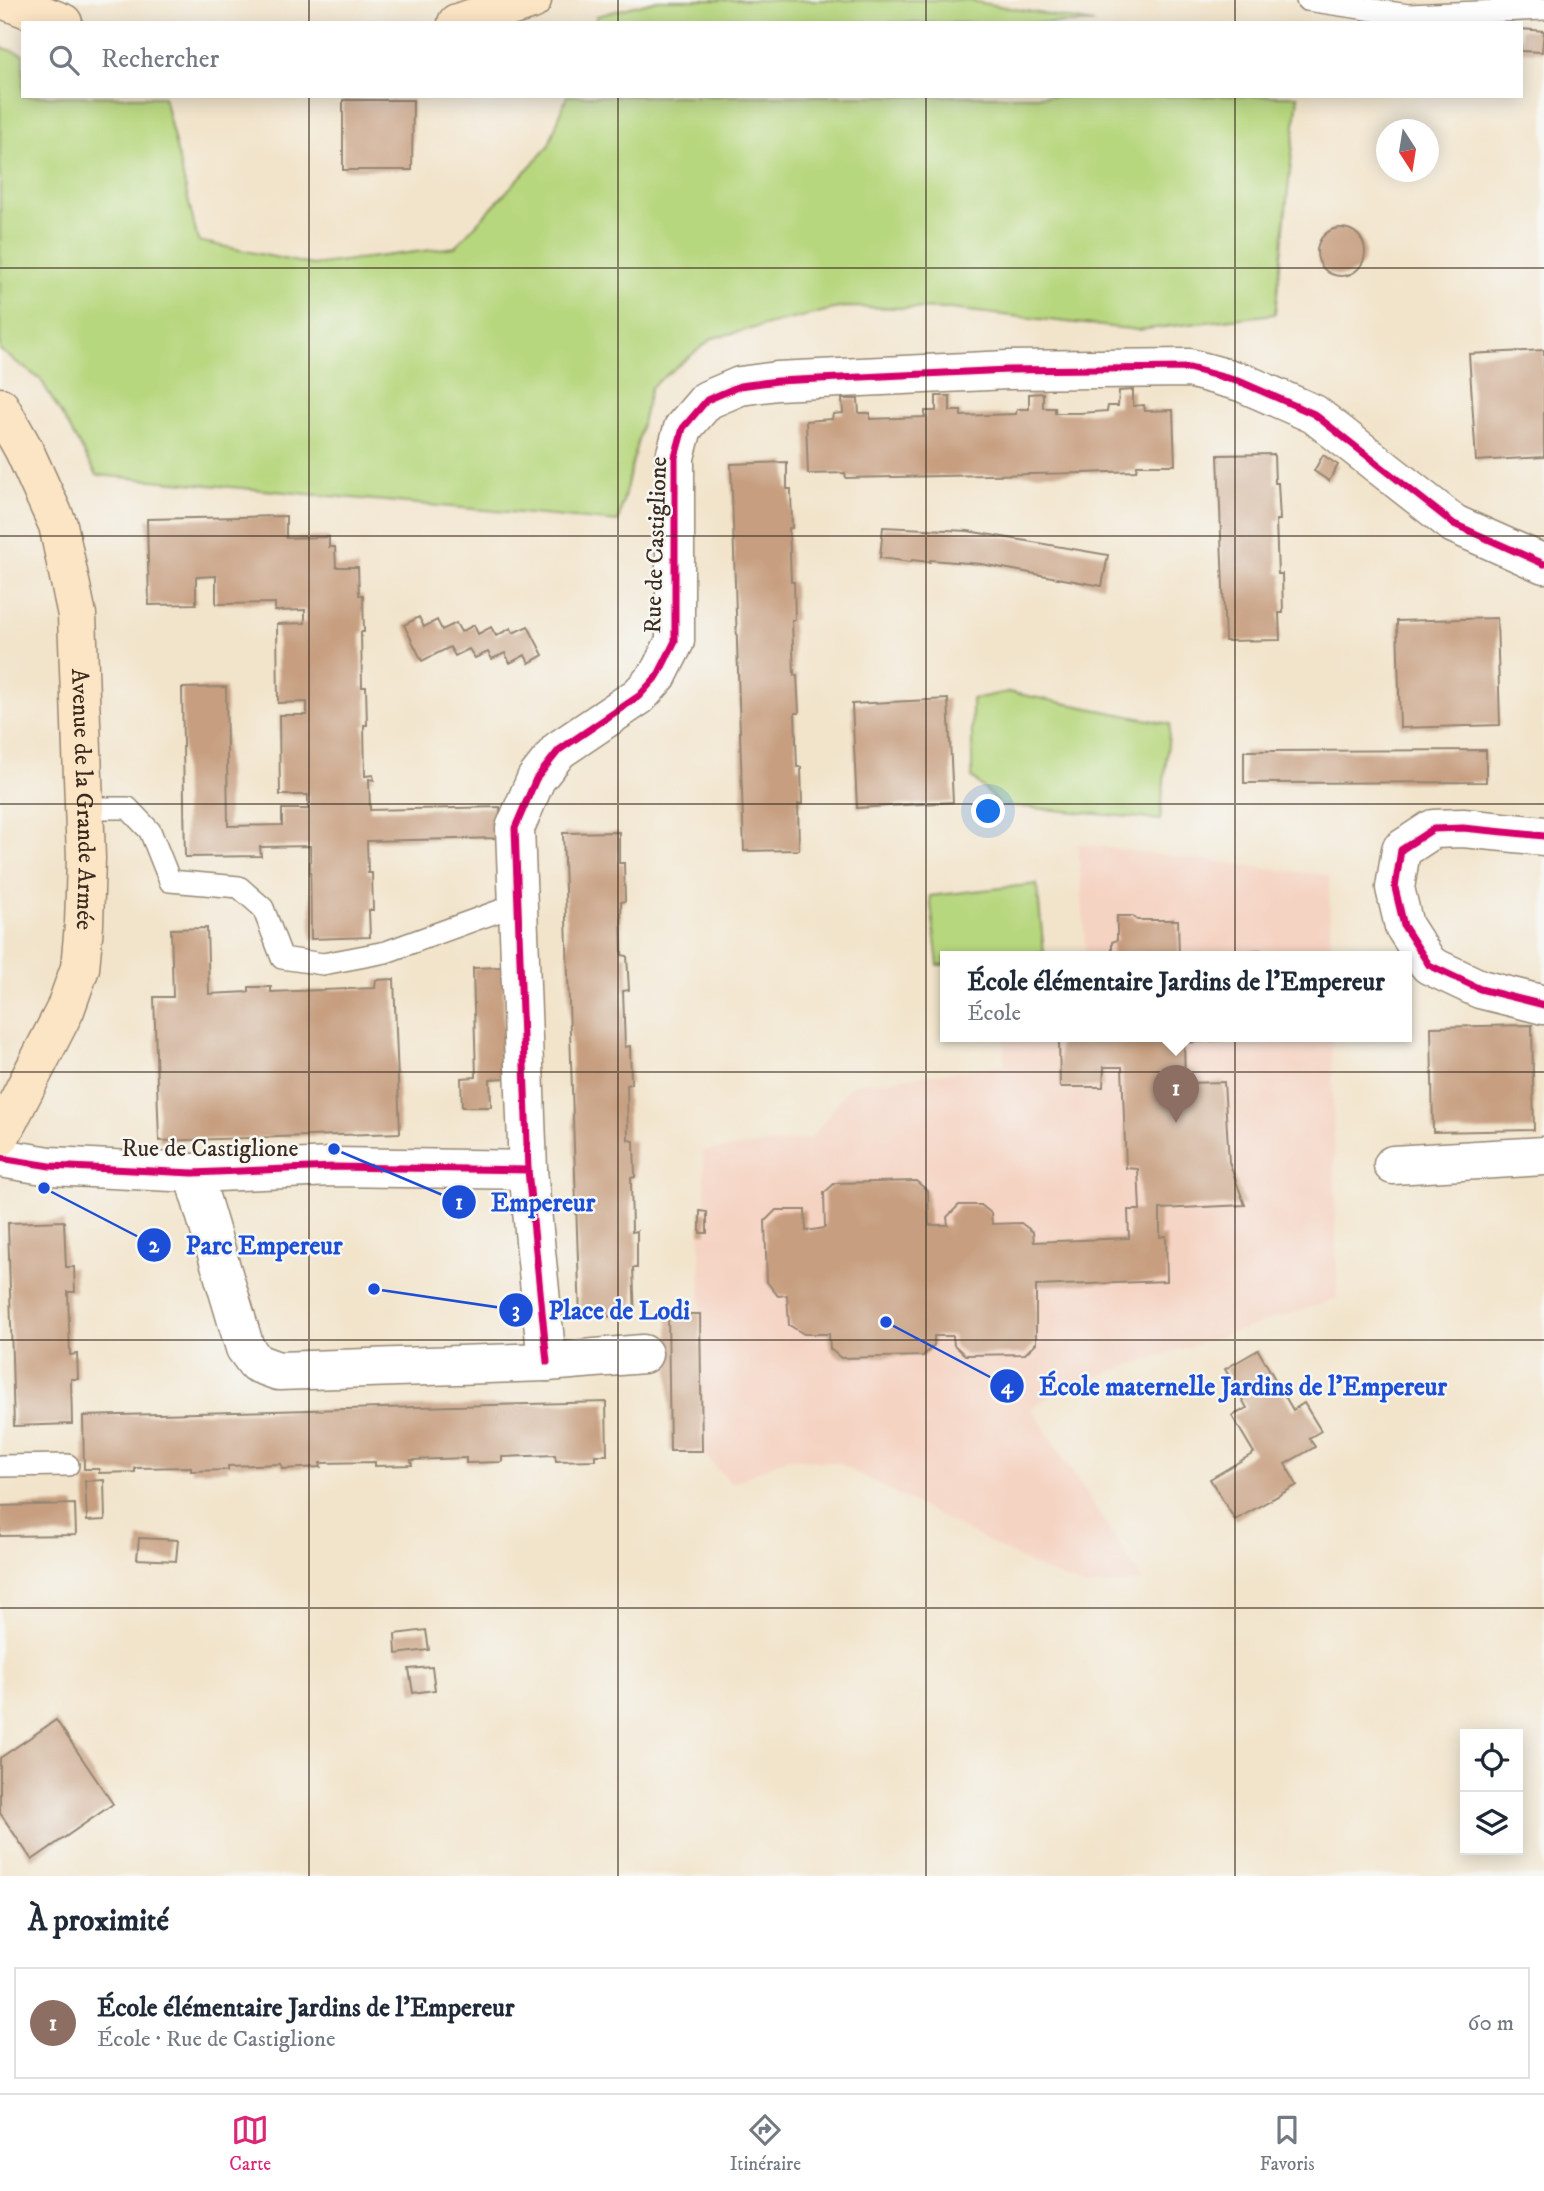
<!DOCTYPE html>
<html lang="fr">
<head>
<meta charset="utf-8">
<style>
  :root { --surface:#fff; --page:#f2f2f3; --text:#1f2937; --muted:#747a83; --line:#e0e1e3; --accent:#db2777 }
  body { margin:0; font-family:"IM FELL DW Pica",serif; background:var(--page); color:var(--text) }
  .controls { position:absolute; right:21px; bottom:21px; display:grid; overflow:hidden; border-radius:0px; box-shadow:0 4px 18px #0003 }
  .controls button { width:63px; height:63px; display:grid; place-items:center; padding:0; border:0; border-bottom:2px solid var(--line); background:var(--surface); color:var(--text); font:35px sans-serif }
  .compass { position:absolute; left:1376px; top:119px; width:63px; height:63px; border-radius:50%; background:var(--surface); box-shadow:0 4px 18px #0003; rotate:168deg }
  .you { position:absolute; left:989px; top:812px; width:24px; height:24px; margin:-18px; border:5px solid #fff; border-radius:50%; background:#1a73e8; box-shadow:0 0 0 10px #1a73e833 }
  .badge { display:grid; place-items:center; width:46px; height:46px; border-radius:50%; background:var(--accent); color:#fff; font-size:23px; font-weight:700 }
  .pin { position:absolute; translate:-50% -58px; filter:drop-shadow(0 2px 4px #0008) }
  .pin::after { content:''; position:absolute; top:37px; width:24px; height:21px; background:inherit; clip-path:polygon(0 0,100% 0,50% 100%) }
  .popup { position:absolute; left:940px; top:951px; width:472px; height:91px; box-sizing:border-box; display:grid; place-content:center; border-radius:0px; background:var(--surface); filter:drop-shadow(0 2px 5px #0005); font-size:23px; white-space:nowrap; color:var(--muted) }
  .popup b { font-size:26px; color:var(--text) }
  .popup::after { content:''; position:absolute; left:50%; top:100%; margin-left:-14px; border:14px solid transparent; border-top-color:var(--surface) }
  .list { margin:0; padding:0; list-style:none }
  h2 { display:flex; justify-content:space-between; align-items:center; height:91px; margin:0; padding:0 28px; font-size:30px }
  h2 small { font-size:23px; font-weight:400; color:var(--muted) }
  .list li { display:grid; grid-template-columns:46px 1fr auto; gap:21px; align-items:center; box-sizing:border-box; height:112px; margin:0 14px 14px; padding:0 14px; border:2px solid var(--line); border-radius:0px }
  .list b { display:block; font-size:26px; white-space:nowrap }
  .list p { margin:0; font-size:23px; white-space:nowrap; color:var(--muted) }
  .list em { font-size:23px; font-style:normal; color:var(--muted) }
  .icon { flex:none; width:38px; height:38px; fill:none; stroke:currentColor; stroke-width:2; stroke-linecap:round; stroke-linejoin:round }
  .map { position:relative; flex:none; width:1544px; height:1876px; overflow:hidden }
  .search { position:absolute; background:var(--surface); box-shadow:0 4px 18px #0003; left:21px; right:21px; top:21px; height:77px; display:flex; align-items:center; gap:18px; box-sizing:border-box; padding:0 24px; border-radius:0px; color:var(--muted); font-size:26px }
  .sheet { height:217px; background:var(--surface) }
  nav { display:flex; justify-content:space-around; align-items:center; box-sizing:border-box; height:98px; border-top:2px solid var(--line); background:var(--surface); font-size:19px; color:var(--muted) }
  nav a { display:grid; justify-items:center; gap:4px }
  nav .on { color:var(--accent) }
  .map>svg:first-child { display:block }
  .built { fill:#f5d3c2 }
  .green { fill:#b7d77e; stroke:#79804e; stroke-width:2 }
  .building { fill:#c79f80 }
  .lines { fill:none; stroke-linecap:round; stroke-linejoin:round }
  .lane-casing { stroke:#968774; stroke-width:24 }
  .street-casing { stroke:#968774; stroke-width:41 }
  .secondary-casing { stroke:#968774; stroke-width:41 }
  .lane { stroke:#fff; stroke-width:21 }
  .street { stroke:#fff; stroke-width:38 }
  .secondary { stroke:#fce5c4; stroke-width:38 }
  .cycleway-casing { stroke:#f6f6f2; stroke-width:11 }
  .cycleway { stroke:#d6006c; stroke-width:7 }
  .grid { fill:none; stroke:#3b2a1e; stroke-width:2; stroke-opacity:0.55 }
  .labels { text-anchor:middle; dominant-baseline:central; stroke-width:5; stroke-linejoin:round; paint-order:stroke }
  .street-label { font-size:24px; fill:#3b2a1e; stroke:#f6f6f2 }
  .leader { fill:none; stroke:#1d4ed8; stroke-width:2.5 }
  .callout-dot { fill:#1d4ed8; stroke:#f6f6f2; stroke-width:2.5 }
  .mark-label { font-size:21px; text-anchor:middle; font-weight:bold; fill:#fff }
  .callout-label { font-size:26px; text-anchor:middle; font-weight:bold; fill:#1d4ed8; stroke:#f6f6f2; stroke-width:5; stroke-linejoin:round; paint-order:stroke }
</style>
</head>
<body>
<div class="map">
<svg width="1544" height="1876" viewBox="0 0 1544 1876">
  <rect width="100%" height="100%" fill="#f6f6f2"/>
  <filter id="ink" filterUnits="userSpaceOnUse"><feTurbulence type="fractalNoise" baseFrequency=".0143" numOctaves="2"/><feDisplacementMap in="SourceGraphic" scale="14" xChannelSelector="R" yChannelSelector="G"/><feConvolveMatrix kernelMatrix="1 2 1 2 8 2 1 2 1" color-interpolation-filters="sRGB"/></filter>
  <filter id="wash" filterUnits="userSpaceOnUse"><feTurbulence type="fractalNoise" baseFrequency=".00686" numOctaves="4" result="noise"/><feDisplacementMap in="SourceGraphic" scale="28" xChannelSelector="R" yChannelSelector="G"/><feGaussianBlur stdDeviation="1.57" result="paint"/><feColorMatrix in="noise" values="0 0 0 0 0 0 0 0 0 0 0 0 0 0 0 0 0 1.4 0 .05"/><feComposite in="paint" operator="in"/></filter>
  <g filter="url(#wash)">
    <rect width="100%" height="100%" fill="#f2e4cb"/>
    <g class="built">
      <path d="M1078,844L1329,876L1331,957H1086Z"/>
      <path d="M1004,1037H1332L1337,1299L1066,1386L1031,1408L1143,1581L1085,1587L1032,1565L838,1463L788,1458L731,1484L702,1451L700,1233L707,1232L703,1151L811,1139L850,1085L1004,1065Z"/>
    </g>
    <g class="green">
      <path d="M657,0H966L1094,23H594L597,16Z"/>
      <path d="M0,47L23,54V96L164,97L198,241L312,265L455,247L548,147L567,96H1298L1275,314L1138,330L950,309L843,307L713,338L651,387L618,522L97,475L41,380L0,350Z"/>
      <path d="M1008,692L1170,724L1160,820L1001,805L972,777V699Z"/>
      <path d="M1037,884L1044,953L1013,957H945V965H938L930,896Z"/>
    </g>
    <g id="blocks">
      <g class="building">
        <path d="M1521,29L1544,31L1542,52L1521,51Z"/>
        <path d="M343,100H413L412,170H343Z"/>
        <circle cx="1341" cy="252" r="24"/>
        <path d="M1544,350V457L1476,461L1469,354Z"/>
        <path d="M1133,390V406L1144,405L1145,411L1173,410L1175,465H1137L1136,471L1082,473L846,478L845,473L808,474L806,421L832,419L833,414L843,413L842,399H858L859,413H870V419L925,417V411H936V396H950V411H961V416L1016,414L1017,409H1029V394L1043,393V408H1055V413H1080L1107,411L1108,406H1118L1119,391Z"/>
        <path d="M1274,454L1275,483H1278L1280,520H1276L1278,574H1282L1283,613H1279L1280,640L1225,641L1218,455Z"/>
        <path d="M1323,455L1338,465L1329,481L1314,471Z"/>
        <path d="M787,462V489H791L792,528H789L790,553L791,582H794L795,620H792L793,647L794,675H797L799,713H795L797,767H801L802,804H798L799,850L744,851L731,464Z"/>
        <path d="M286,516V538L329,537V547H335L336,567H358L359,595H363L364,632H361L362,687H366L367,725H364L365,776L373,775L374,780L369,779L370,810L500,807L501,838L367,841L368,873H372L373,910H369L370,937L311,939L310,846L260,847L261,856L185,857L182,688L226,687L228,826L282,825V809H308V795H280L279,715H307V702L278,703L277,624L305,623V610L275,611V603L216,604V576L196,577V604L149,605L147,519Z"/>
        <path d="M883,527L968,531L1108,555L1102,586L981,564L930,560V562L912,560L911,562L880,558Z"/>
        <path d="M419,617L424,627L437,620L442,630L456,623L461,632L474,625L478,634L491,627L496,636L511,628L513,633L528,626L543,655L529,663L525,655L510,663L505,653L492,659L488,652L475,658L469,649L455,656L450,647L422,661L404,625Z"/>
        <path d="M1497,618L1500,725L1400,728L1397,621Z"/>
        <path d="M948,699L953,802L857,808L852,704Z"/>
        <path d="M1486,750V782L1244,783V751Z"/>
        <path d="M619,832V863H624L625,901L621,902L622,955L627,956L629,990L623,991L625,1047L630,1046L631,1084L627,1085L628,1140L634,1141L635,1177L631,1178L632,1232L637,1231V1268H633L635,1316L580,1317L563,833Z"/>
        <path d="M1117,916H1133L1137,920H1178L1179,957H1112V942L1117,940Z"/>
        <path d="M207,928L209,994L249,992V987H271V992L375,988L376,980L394,979L400,1133L159,1141L154,997H173L171,929Z"/>
        <path d="M1260,950V957H1241L1246,951Z"/>
        <path d="M503,967L505,1078L490,1079L491,1107H462L461,1078L476,1077L473,968Z"/>
        <path d="M1532,1025L1534,1130L1433,1132L1431,1027Z"/>
        <path d="M1059,1037H1238V1039L1184,1043L1185,1083L1224,1082L1229,1162L1245,1205L1160,1209V1237L1166,1236L1167,1281L1036,1286V1343L1025,1354L965,1355L954,1345L953,1336H934V1345L923,1356L841,1358L830,1349L829,1334H804L789,1325L787,1295L778,1296L767,1282L765,1221L776,1210H805L806,1231L825,1228L824,1193L835,1183L916,1181L928,1191L929,1225H948L947,1217L959,1205H981L991,1213L992,1224L1021,1223L1033,1232L1034,1242L1129,1238L1128,1210H1140L1138,1169L1126,1168L1122,1067H1104L1103,1087H1060Z"/>
        <path d="M700,1211L707,1212V1233H700Z"/>
        <path d="M64,1221L66,1267H74L75,1292H68L70,1355L77,1354L78,1379H71L72,1424L14,1426L8,1223Z"/>
        <path d="M668,1314H700L702,1451H670Z"/>
        <path d="M1258,1350L1293,1410L1304,1403L1321,1431L1309,1438L1315,1447L1285,1464L1297,1485L1235,1520L1210,1479L1254,1453L1232,1416L1247,1408L1225,1369Z"/>
        <path d="M606,1402L607,1455H595V1460L556,1461L555,1455L502,1457V1462L466,1463V1458L411,1460L412,1465L375,1466V1462L320,1463L321,1467L282,1469L281,1464L228,1466V1470L191,1471V1467L135,1468V1472L99,1473V1469H84L83,1416Z"/>
        <path d="M104,1480L105,1520L87,1521L85,1481Z"/>
        <path d="M75,1504L76,1535L0,1536V1506Z"/>
        <path d="M139,1538L178,1540L176,1561L137,1559Z"/>
        <path d="M426,1630L429,1650L396,1654L395,1634Z"/>
        <path d="M432,1667L435,1690L413,1693L409,1669Z"/>
        <path d="M56,1720L113,1804L32,1860L0,1813V1758Z"/>
      </g>
    </g>
  </g>
  <g filter="url(#ink)">
    <use href="#blocks" fill-opacity="0" stroke="#968774" stroke-width="2"/>
    <g class="lines">
      <g class="lane-casing">
        <g id="lane">
          <path d="M1307,0L1408,15L1544,9"/>
          <path d="M84,808H128L150,831L170,881L239,887L263,908L282,958L323,964L386,952L518,904"/>
          <path d="M0,1466L68,1465"/>
        </g>
      </g>
      <g class="street-casing">
        <g id="street">
          <path d="M1544,836L1463,828L1433,829L1401,850L1395,888L1404,926L1429,965L1480,989L1544,1005"/>
          <path d="M0,1158L50,1166L193,1173L333,1167L528,1170"/>
          <path d="M1393,1165L1544,1156"/>
          <path d="M193,1173L245,1348L256,1363L278,1371L547,1362L643,1354"/>
          <path d="M547,1362L528,1170L515,828L536,779L559,750L639,696L658,675L675,641V457L683,428L707,400L740,386L777,381L1008,370L1189,368L1241,382L1314,414L1454,524L1544,564"/>
        </g>
      </g>
      <g class="secondary-casing">
        <g id="secondary">
          <path d="M5,0L63,23"/>
          <path d="M457,23L532,0"/>
          <path id="s1" d="M0,407L24,450L58,525L77,615L86,858L84,925L80,968L65,1010L0,1137"/>
        </g>
      </g>
      <use href="#lane" class="lane"/>
      <use href="#street" class="street"/>
      <use href="#secondary" class="secondary"/>
      <g class="cycleway-casing">
        <g id="cycleway">
          <path d="M1544,836L1463,828L1433,829L1401,850L1395,888L1404,926L1429,965L1480,989L1544,1005"/>
          <path d="M0,1158L50,1166L193,1173L333,1167L528,1170"/>
          <path d="M547,1362L528,1170L515,828L536,779L559,750L639,696L658,675L675,641V457L683,428L707,400L740,386L777,381L1008,370L1189,368L1241,382L1314,414L1454,524L1544,564"/>
        </g>
      </g>
      <use href="#cycleway" class="cycleway"/>
    </g>
  </g>
  <path class="grid" d="M309,0V23M618,0V23M926,0V23M1235,0V23M309,96V1876M618,96V1876M926,96V1876M1235,96V1876M0,268H1544M0,536H1544M0,804H1544M0,1072H1544M0,1340H1544M0,1608H1544"/>
  <g class="labels">
    <g class="street-label">
      <text transform="translate(656 545) rotate(-88)">Rue de Castiglione</text>
      <text stroke="none"><textPath href="#s1" startOffset="408">Avenue de la Grande Armée</textPath></text>
      <text x="210" y="1149">Rue de Castiglione</text>
    </g>
  </g>
  <path class="leader" d="M334 1149L459 1202M44 1188L154 1245M374 1289L516 1310M886 1322L1007 1386"/>
  <g class="callout-dot">
    <circle cx="334" cy="1149" r="7"/>
    <circle cx="44" cy="1188" r="7"/>
    <circle cx="374" cy="1289" r="7"/>
    <circle cx="886" cy="1322" r="7"/>
    <circle cx="459" cy="1202" r="18"/>
    <circle cx="154" cy="1245" r="18"/>
    <circle cx="516" cy="1310" r="18"/>
    <circle cx="1007" cy="1386" r="18"/>
  </g>
  <g class="mark-label">
    <text x="459" y="1209">1</text>
    <text x="154" y="1252">2</text>
    <text x="516" y="1317">3</text>
    <text x="1007" y="1393">4</text>
  </g>
  <g class="callout-label">
    <text x="543" y="1211">Empereur</text>
    <text x="264" y="1254">Parc Empereur</text>
    <text x="619" y="1319">Place de Lodi</text>
    <text x="1243" y="1395">École maternelle Jardins de l'Empereur</text>
  </g>
</svg>
<div class="controls">
<button><svg class="icon" aria-label="locate" viewBox="0 0 24 24"><circle cx="12" cy="12" r="6"/><path d="M12 2v4M12 18v4M2 12h4M18 12h4"/></svg></button>
<button><svg class="icon" aria-label="layers" viewBox="0 0 24 24"><path d="M12 4l9 5-9 5-9-5zM3 14l9 5 9-5"/></svg></button>
</div>
<svg class="compass" viewBox="-18 -18 36 36"><path d="M0-13l5 13h-10z" fill="#e53935"/><path d="M0 13l5-13h-10z" fill="#747a83"/></svg>
<div class="you"></div>
<div class="pin badge" style="left:1176px;top:1123px;background:#8d6e63">1</div>
<div class="popup"><b>École élémentaire Jardins de l'Empereur</b>École</div>
<div class="search"><svg class="icon" aria-label="search" viewBox="0 0 24 24"><circle cx="10" cy="10" r="6"/><path d="M15 15l6 6"/></svg>Rechercher</div>
</div>
<section class="sheet">
<h2>À proximité<small></small></h2>
<ul class="list">
<li><span class="badge" style="background:#8d6e63">1</span><div><b>École élémentaire Jardins de l'Empereur</b><p>École · Rue de Castiglione</p></div><em>60 m</em></li>
</ul>
</section>
<nav>
<a class="on"><svg class="icon" aria-label="map" viewBox="0 0 24 24"><path d="M3 6l6-2 6 2 6-2v14l-6 2-6-2-6 2zM9 4v14M15 6v14"/></svg>Carte</a>
<a><svg class="icon" aria-label="directions" viewBox="0 0 24 24"><path d="M12 3l9 9-9 9-9-9zM9 14v-3h6M13 9l2 2-2 2"/></svg>Itinéraire</a>
<a><svg class="icon" aria-label="saved" viewBox="0 0 24 24"><path d="M7 4h10v16l-5-4-5 4z"/></svg>Favoris</a>
</nav>
</body>
</html>
